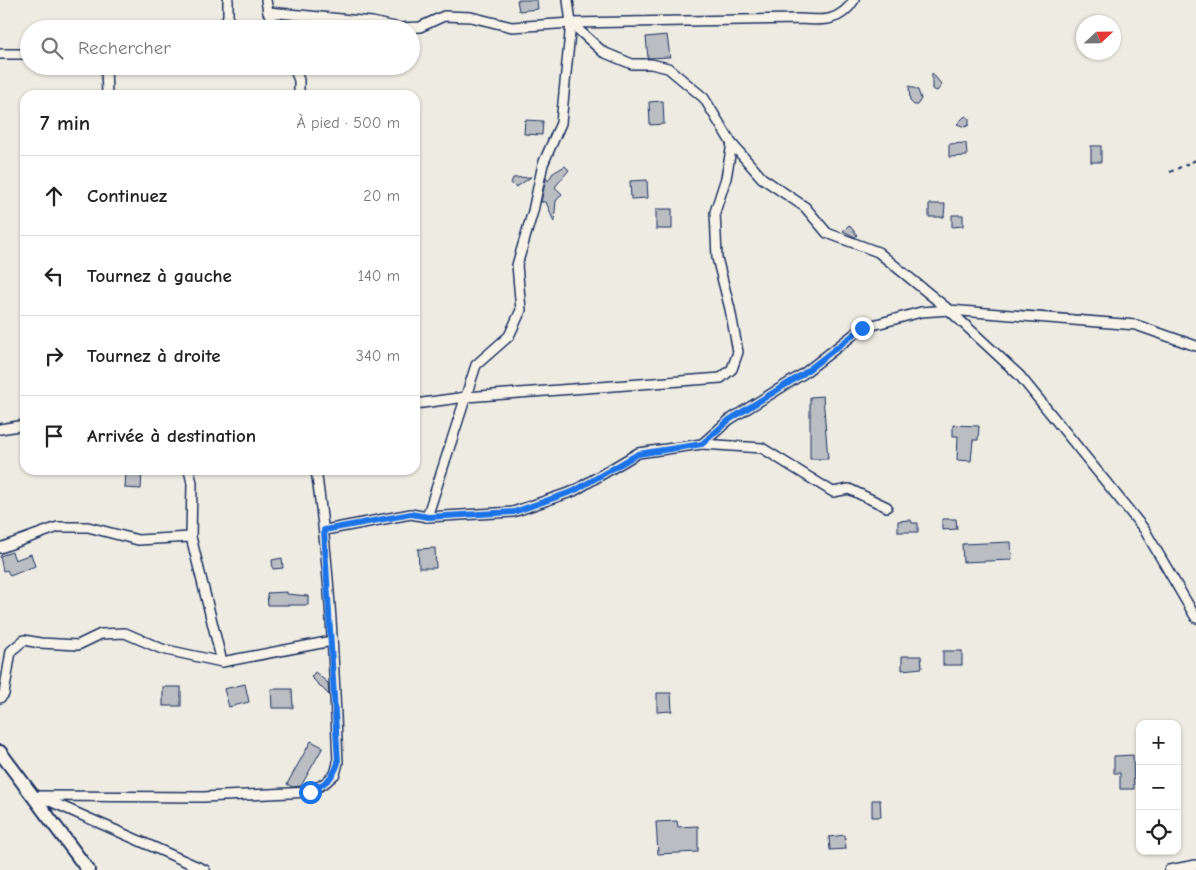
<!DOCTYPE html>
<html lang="fr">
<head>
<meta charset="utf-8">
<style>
  :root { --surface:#fff; --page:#f6f6f6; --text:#222; --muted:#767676; --line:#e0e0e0 }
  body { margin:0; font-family:"Comic Neue",sans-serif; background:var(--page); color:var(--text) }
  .controls { position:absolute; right:15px; bottom:15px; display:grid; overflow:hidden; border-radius:10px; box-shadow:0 1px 4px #0004 }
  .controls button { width:45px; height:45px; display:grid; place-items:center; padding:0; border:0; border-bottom:1px solid var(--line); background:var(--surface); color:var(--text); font:25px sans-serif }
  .compass { position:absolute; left:1076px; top:15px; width:45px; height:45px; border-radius:50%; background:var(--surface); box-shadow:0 1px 4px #0004; rotate:68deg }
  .stop { position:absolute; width:15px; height:15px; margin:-11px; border:4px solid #1a73e8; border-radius:50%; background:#fff }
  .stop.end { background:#1a73e8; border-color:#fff; box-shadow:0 1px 5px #0008 }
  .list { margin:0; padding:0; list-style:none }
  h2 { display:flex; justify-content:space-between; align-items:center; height:65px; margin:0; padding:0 20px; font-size:21px }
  h2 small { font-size:16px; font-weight:400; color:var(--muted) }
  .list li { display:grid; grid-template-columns:32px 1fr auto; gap:15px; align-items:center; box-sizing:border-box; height:80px; padding:0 20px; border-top:1px solid var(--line) }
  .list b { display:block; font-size:19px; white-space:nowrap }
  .list em { font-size:16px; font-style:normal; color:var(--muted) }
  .icon { flex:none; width:28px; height:28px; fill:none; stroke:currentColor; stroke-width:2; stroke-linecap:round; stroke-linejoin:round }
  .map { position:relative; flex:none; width:1196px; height:870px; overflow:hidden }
  .search { position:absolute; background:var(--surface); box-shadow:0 1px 4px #0004; left:20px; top:20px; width:400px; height:55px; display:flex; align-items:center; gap:12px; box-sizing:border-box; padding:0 18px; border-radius:28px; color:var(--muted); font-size:19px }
  .panel { position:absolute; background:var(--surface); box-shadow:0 1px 4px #0004; left:20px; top:90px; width:400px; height:385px; border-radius:15px }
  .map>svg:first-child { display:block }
  .building { fill:#babdc2; stroke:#1b2f5e }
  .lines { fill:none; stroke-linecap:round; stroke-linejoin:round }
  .street-casing { stroke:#1b2f5e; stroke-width:12 }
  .secondary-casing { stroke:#1b2f5e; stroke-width:16 }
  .path { stroke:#1b2f5e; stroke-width:2; stroke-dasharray:4 4; stroke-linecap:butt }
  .street { stroke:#f7f3e8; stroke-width:9 }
  .secondary { stroke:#f7f3e8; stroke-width:12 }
  .route { stroke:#1a73e8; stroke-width:6 }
</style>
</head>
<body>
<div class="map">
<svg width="1196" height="870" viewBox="0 0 1196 870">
  <rect width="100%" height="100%" fill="#eeebe2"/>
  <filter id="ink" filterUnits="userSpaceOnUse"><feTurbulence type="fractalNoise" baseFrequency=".02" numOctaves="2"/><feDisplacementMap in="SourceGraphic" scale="10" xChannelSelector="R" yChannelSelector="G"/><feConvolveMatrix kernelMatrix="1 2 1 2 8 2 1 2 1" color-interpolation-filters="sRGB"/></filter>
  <g filter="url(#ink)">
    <g class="building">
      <path d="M517,0H537L538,9L519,11Z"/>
      <path d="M667,35L670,57L648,58L646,37Z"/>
      <path d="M932,73L942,85L937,91L932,89Z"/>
      <path d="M909,86L918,90L921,99L917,105H914L910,101Z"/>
      <path d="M663,101L664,124L650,125L649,102Z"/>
      <path d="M965,116L969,118V125L965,127L957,124Z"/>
      <path d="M525,120L543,121L542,135L524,134Z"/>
      <path d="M966,143L967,156L949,157V144Z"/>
      <rect x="1091" y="146" width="10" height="16"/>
      <path d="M565,166L569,170L555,187L562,194L556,201L554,222L546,202H541L546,178L548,181L553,173Z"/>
      <path d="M531,177L518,186L515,187L511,183L513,178Z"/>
      <path d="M647,180L648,198L631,199L630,181Z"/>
      <path d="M929,204H945L944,217H929Z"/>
      <rect x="656" y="209" width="16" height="20"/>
      <path d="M952,215H963V226L952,227Z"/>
      <path d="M849,225L857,235L855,237L843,231Z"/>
      <path d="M823,396L828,459H810V397Z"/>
      <path d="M953,425L979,426L978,440H973L971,461L957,460L958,436H953Z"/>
      <path d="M126,470H142L141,489L125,488Z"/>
      <path d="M942,519H956L957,529L942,530Z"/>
      <path d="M911,520L912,523H918V532H898V521Z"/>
      <path d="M1011,542L1012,560L963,562L962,544Z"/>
      <path d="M435,548L436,568H419L418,549Z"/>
      <path d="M12,552L15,560L31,554L35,566L10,576L7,570L3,571L0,556Z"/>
      <path d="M282,558L283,568L273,569L272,560Z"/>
      <path d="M287,592V594L308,596V605H268L267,593Z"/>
      <rect x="943" y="651" width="19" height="14"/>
      <path d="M902,656H921L922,668L902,670Z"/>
      <path d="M315,672L328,683L329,695L311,677Z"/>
      <path d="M245,684L249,702L229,707L224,689Z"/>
      <rect x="163" y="687" width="18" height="19"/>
      <path d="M271,689H292L293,708H272Z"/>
      <path d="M657,693H671L672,711L657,712Z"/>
      <path d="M311,741L323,747L301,786L292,787L287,784Z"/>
      <path d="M1133,755L1134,789H1120V773H1114V756Z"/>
      <path d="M872,800H880L881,817H872Z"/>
      <path d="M677,821L678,827L698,826V852L658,854L656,822Z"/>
      <path d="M845,835L846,849L830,850L829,837Z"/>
    </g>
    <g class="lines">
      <g class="street-casing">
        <g id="street">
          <path d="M266,0L268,12L276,29"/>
          <path d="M268,12L372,22L400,28L420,27L444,16L471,17L512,27L571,23L799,19C823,21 840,22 854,0"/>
          <path d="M571,23L603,52L632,64H651L668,68L704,98L732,144L762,178L805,207L827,233L878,252L949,310L1020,376L1144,529L1196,618"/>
          <path d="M223,29L228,16V0"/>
          <path d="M0,54H29"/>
          <path d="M106,66L107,95"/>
          <path d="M293,66L299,80V95"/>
          <path d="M415,404L466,397L721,378L732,369L738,352L730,309L717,258L715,212L726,178L732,144"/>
          <path d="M0,429L25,425"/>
          <path d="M702,444L762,448L833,492L849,489L887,507"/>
          <path d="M189,470L192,483L191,537L222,662L332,641"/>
          <path d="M427,517L476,365L509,336L521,310L517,265L533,211L543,164L561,123L571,23L568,0"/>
          <path d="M325,530L411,514L427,517L513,512L574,491L638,453L702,444L729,420L803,374L862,328L921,312L949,310L1136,325L1196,346"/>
          <path d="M0,548L58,527H88L138,540L191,537"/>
          <path d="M0,698L4,694L11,651L24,640L40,643L78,645L101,634L125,633L162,649L222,662"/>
          <path d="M39,796L203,797L310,792L326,782L335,774L338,763C334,665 330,567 316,470"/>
          <path d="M43,798L205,870"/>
          <path d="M1169,870L1196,865"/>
        </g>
      </g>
      <g class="secondary-casing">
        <path id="secondary" d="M0,752L88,870"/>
      </g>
      <path class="path" d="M1170,172L1196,160"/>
      <use href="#street" class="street"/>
      <use href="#secondary" class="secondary"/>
    </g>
  </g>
  <g class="lines" filter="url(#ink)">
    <path class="route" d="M310,792C324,784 333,779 338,763L324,530L411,514L428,517L514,512L574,491L638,454L702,444L729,420L803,374L862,328"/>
  </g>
</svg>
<div class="controls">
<button>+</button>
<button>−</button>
<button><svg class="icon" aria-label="locate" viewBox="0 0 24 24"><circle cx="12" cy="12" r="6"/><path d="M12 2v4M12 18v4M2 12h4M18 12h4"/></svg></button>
</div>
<svg class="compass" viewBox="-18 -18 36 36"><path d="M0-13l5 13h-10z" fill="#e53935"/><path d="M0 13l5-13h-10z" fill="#767676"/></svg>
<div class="stop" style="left:310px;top:792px"></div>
<div class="stop end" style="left:862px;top:328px"></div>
<div class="search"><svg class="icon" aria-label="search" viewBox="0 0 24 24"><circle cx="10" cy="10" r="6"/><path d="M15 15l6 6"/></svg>Rechercher</div>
<section class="panel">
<h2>7 min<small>À pied · 500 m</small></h2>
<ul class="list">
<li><svg class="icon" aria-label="ahead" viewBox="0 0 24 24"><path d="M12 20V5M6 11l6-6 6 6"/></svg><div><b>Continuez</b></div><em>20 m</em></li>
<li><svg class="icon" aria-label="left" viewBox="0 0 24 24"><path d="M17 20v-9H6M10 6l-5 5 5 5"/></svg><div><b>Tournez à gauche</b></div><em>140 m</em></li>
<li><svg class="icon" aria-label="right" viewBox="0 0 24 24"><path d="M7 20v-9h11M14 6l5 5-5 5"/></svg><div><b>Tournez à droite</b></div><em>340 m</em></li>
<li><svg class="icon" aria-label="arrive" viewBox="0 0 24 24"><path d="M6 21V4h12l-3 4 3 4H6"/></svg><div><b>Arrivée à destination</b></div></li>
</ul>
</section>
</div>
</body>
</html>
